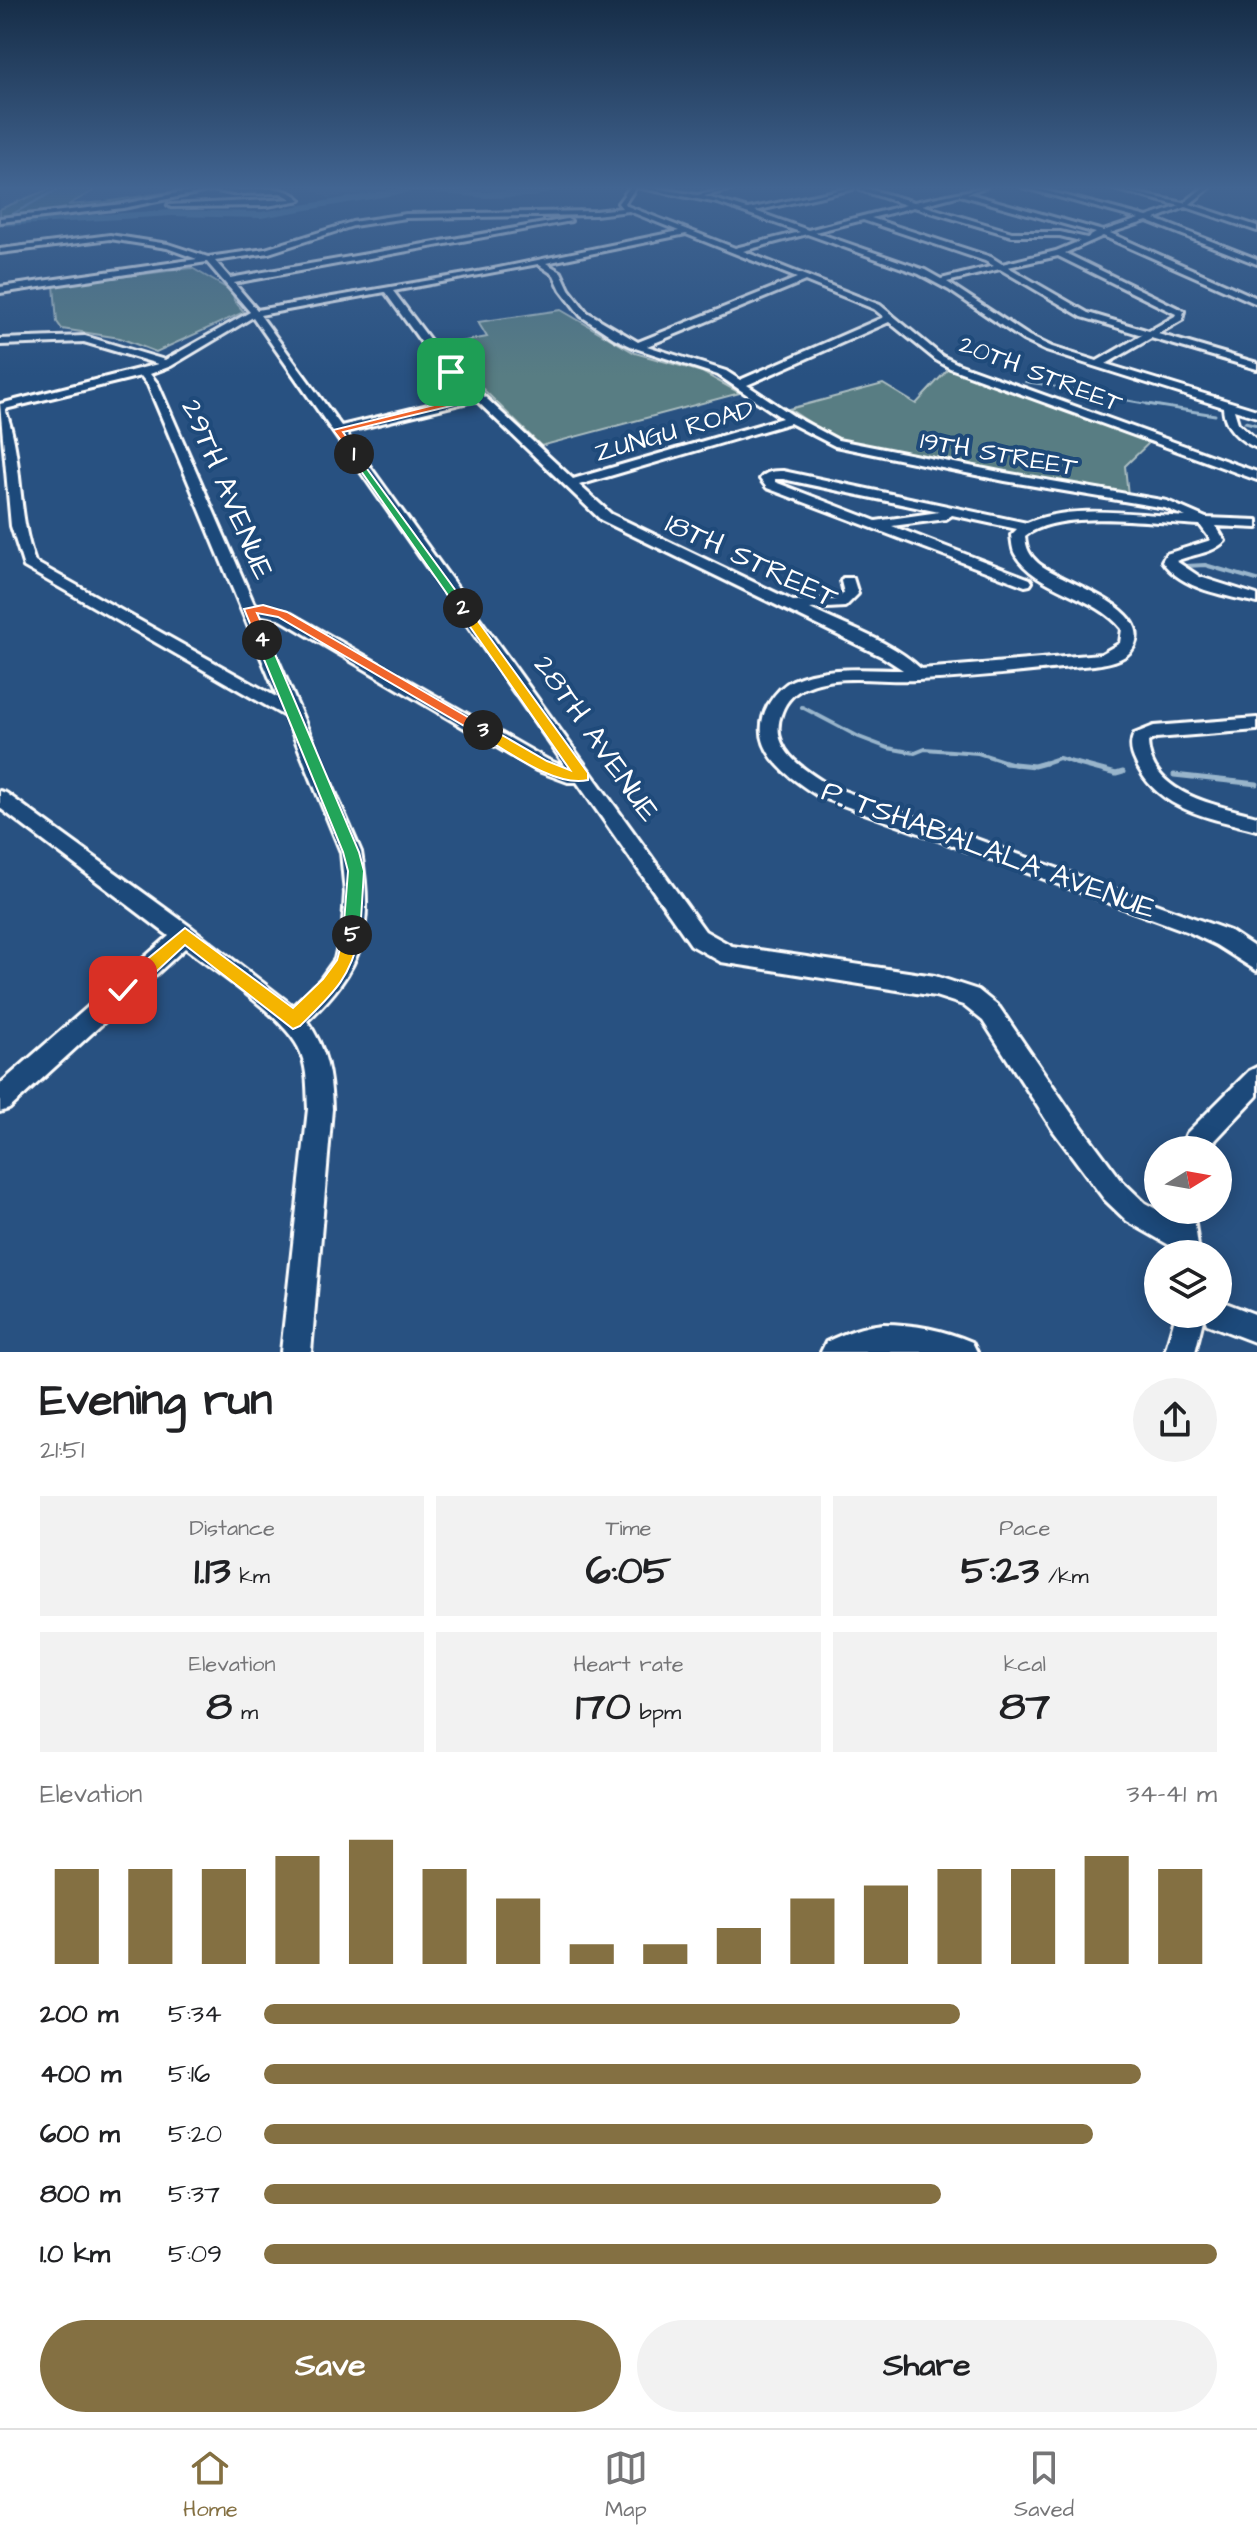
<!DOCTYPE html>
<html lang="en">
<head>
<meta charset="utf-8">
<style>
	body { margin:0; font-family:"Architects Daughter",sans-serif; background:#f2f2f2; color:#202124; height:100vh; display:flex; flex-direction:column; font-size:30px; white-space:nowrap }
	* { box-sizing:border-box; margin:0 }
	p { font-size:26px; color:#757577 }
	.icon { flex:none; width:44px; height:44px; fill:none; stroke:currentColor; stroke-width:2; stroke-linecap:round; stroke-linejoin:round }
	.map { position:relative; height:1352px; overflow:hidden }
	.sheet { display:flex; flex-direction:column; background:#fff; flex:1 }
	.sheet>* { flex:none }
	.needle { width:52px; rotate:79deg }
	.fabs { position:absolute; left:1144px; top:1136px; display:grid; gap:16px }
	.fabs a { display:grid; place-items:center; width:88px; height:88px; border-radius:50%; background:#fff; box-shadow:0 4px 20px #0003; font-size:40px }
	.pin { position:absolute; display:grid; place-items:center; width:68px; height:68px; color:#fff; margin:-34px; border-radius:16px; box-shadow:0 4px 12px #0006 }
	.km { position:absolute; width:40px; height:40px; margin:-20px; border-radius:50%; background:#222; color:#fff; font-size:22px; line-height:40px; text-align:center }
	.round { display:grid; place-items:center; flex:none; width:84px; height:84px; border-radius:42px; background:#f2f2f2 }
	.summary { display:flex; align-items:center; justify-content:space-between; height:136px; padding:0 40px }
	h1 { font-size:44px; font-weight:700; line-height:60px }
	.figures { display:grid; grid-template-columns:repeat(3,1fr); gap:12px; height:136px; padding:8px 40px }
	.figures div { display:grid; align-content:center; border-radius:0px; background:#f2f2f2; text-align:center }
	.figures b { font-size:40px; font-weight:700 }
	.figures small { font-size:22px; font-weight:400 }
	.figures p { font-size:22px }
	.chart { height:224px; padding:16px 40px }
	.chart p { display:flex; justify-content:space-between }
	.chart svg { width:100%; height:144px; margin-top:8px; stroke:#847042; stroke-width:6 }
	.primary-button { display:flex; gap:16px; margin-top:auto; padding:16px 40px }
	.primary-button a { flex:1; height:92px; border-radius:48px; background:#847042; color:#fff; font-size:32px; font-weight:700; line-height:92px; text-align:center }
	.primary-button a+a { background:#f2f2f2; color:#202124 }
	ul { padding:0 40px; list-style:none; font-size:26px }
	li { display:grid; grid-template-columns:128px 96px 1fr; align-items:center; height:60px }
	li i { height:20px; border-radius:10px; background:#847042 }
	.dock { display:flex; justify-content:space-around; align-items:center; height:112px; border-top:2px solid #e0e0e0; background:#fff; font-size:22px; color:#757577 }
	.dock a { display:grid; justify-items:center; gap:4px }
	.dock .selected { color:#847042 }
	.map>svg:first-child { display:block }
</style>
</head>
<body>
<div class="map">
<svg width="1257" height="1352" viewBox="0 0 1257 1352">
	<rect width="100%" height="100%" fill="#285181"/>
	<filter id="ink" filterUnits="userSpaceOnUse"><feTurbulence type="fractalNoise" baseFrequency=".0125" numOctaves="2"/><feDisplacementMap in="SourceGraphic" scale="16" xChannelSelector="R" yChannelSelector="G"/><feConvolveMatrix kernelMatrix="1 2 1 2 8 2 1 2 1" color-interpolation-filters="sRGB"/></filter>
	<g filter="url(#ink)">
		<path fill="#395f8d" d="M 0,187 L 54,187 L 0,209 Z
			M 100,187 L 215,187 L 66,205 Z
			M 306,187 L 538,187 L 496,191 L 396,187 L 329,198 Z"/>
		<path fill="#597d83" stroke="#acbec1" stroke-width="2" d="M 54,187 L 100,187 L 68,205 L 105,202 L 187,189 L 193,191 L 123,206 L 0,220 L 0,209 Z
			M 192,268 L 233,292 L 234,300 L 244,312 L 156,352 L 120,338 L 62,329 L 57,322 L 54,285 Z
			M 561,310 L 635,353 L 702,372 L 740,393 L 541,446 L 439,346 L 487,337 L 478,322 Z
			M 949,368 L 1150,442 L 1125,466 L 1128,495 L 838,441 L 789,409 L 883,384 L 916,404 Z"/>
		<g fill="none" stroke-linecap="round" stroke-linejoin="round">
			<path stroke="#99b5cb" stroke-width="2" d="M 7,217 L 62,187
				M 1025,382 C 1071,388 1114,399 1160,406"/>
			<path stroke="#99b5cb" stroke-width="3" d="M 1147,404 L 1215,415
				M 1245,422 L 1257,425"/>
			<path stroke="#99b5cb" stroke-width="4" d="M 1186,566 L 1205,565 L 1257,580
				M 802,707 L 859,737 L 888,748 L 915,753 L 925,749 L 978,753 L 1016,765
				M 1038,765 L 1059,758 L 1082,765"/>
			<path stroke="#99b5cb" stroke-width="5" d="M 1005,763 L 1034,766 L 1045,763
				M 1075,763 L 1116,774 L 1123,772
				M 1174,775 L 1257,784"/>
			<path fill="#5583a9" fill-rule="evenodd" d="M 408,187 L 485,192 L 566,187 L 534,197 L 485,198 L 417,191 L 261,218 L 172,216 L 0,226 L 0,220 L 172,210 L 261,212 Z"/>
			<g stroke="#fff" stroke-width="6">
				<path id="minor" d="M 207,187 C 217,187 223,189 233,190 C 256,191 283,182 301,200 L 267,206 L 171,207 L 168,205 L 292,199 L 281,193 L 233,194 L 212,190 L 123,208 L 0,222 L 0,218 L 123,204 Z
					M 630,187 L 648,187 L 697,195 L 741,187 L 704,196 L 748,209 L 853,187 L 853,189 L 755,211 L 808,230 L 906,205 L 860,190 L 862,187 L 914,202 L 986,187 L 967,193 L 1103,231 L 1139,219 L 1022,187 L 1031,187 L 1147,217 L 1180,206 L 1107,187 L 1184,203 L 1204,187 L 1211,187 L 1190,204 L 1257,226 L 1257,231 L 1186,207 L 1155,219 L 1257,259 L 1257,264 L 1147,221 L 1110,233 L 1257,298 L 1257,304 L 1103,236 L 1065,253 L 1184,311 L 1182,320 L 1158,334 L 1257,363 L 1257,369 L 1151,338 L 1106,364 L 1257,410 L 1257,417 L 1234,410 L 1238,423 L 1257,440 L 1257,448 C 1239,441 1224,427 1223,407 L 1046,351 L 1023,340 L 949,290 L 919,274 L 807,234 L 743,251 L 880,305 L 942,356 L 958,364 L 1257,472 L 1257,480 L 950,368 L 936,360 L 889,322 L 747,385 L 795,417 L 838,440 L 1005,473 L 1167,501 L 1206,518 L 1257,520 L 1257,528 L 1216,526 L 1225,541 C 1212,554 1192,554 1176,561 L 1200,577 L 1257,595 L 1257,603 C 1225,595 1182,590 1162,561 L 1166,554 L 1211,540 L 1200,525 C 1155,523 1059,508 1025,536 C 1026,548 1029,555 1038,563 C 1061,582 1145,605 1136,641 C 1132,659 1110,663 1094,665 C 1035,670 976,678 917,680 C 881,682 840,673 807,687 C 795,691 786,701 782,712 C 767,748 804,770 830,786 L 1230,931 L 1257,949 L 1257,971 L 1216,945 L 1189,932 L 818,796 C 786,776 746,747 768,705 C 774,695 782,685 793,680 C 827,665 867,670 903,670 L 883,657 L 601,520 L 476,400 L 345,432 L 705,931 L 732,946 L 935,976 L 978,990 L 999,1007 L 1070,1111 L 1122,1181 L 1145,1203 L 1167,1215 L 1167,1210 L 1193,1210 L 1199,1254 L 1171,1254 L 1171,1246 L 1127,1221 L 1104,1199 L 1052,1129 L 983,1021 L 963,1005 L 935,996 L 721,962 L 691,945 L 577,782 L 568,782 L 536,770 L 278,618 L 258,614 L 361,852 C 374,929 364,968 307,1021 C 327,1049 331,1076 332,1109 L 311,1352 L 281,1352 L 308,1109 C 307,1090 308,1071 301,1053 C 288,1018 216,972 185,948 L 9,1109 L 0,1112 L 0,1084 L 169,936 L 0,808 L 0,791 L 6,793 L 192,928 L 293,1006 L 320,980 L 335,959 L 343,924 L 345,893 L 341,852 L 286,717 L 24,567 L 11,526 L 0,404 L 158,364 L 84,342 L 0,345 L 0,339 L 85,336 L 165,360 L 250,312 L 207,262 L 0,293 L 0,287 L 197,259 L 167,248 L 110,239 L 0,253 L 0,249 L 110,235 L 168,244 L 208,257 L 265,249 L 352,222 L 406,214 L 595,211 L 622,208 L 618,203 ZM 636,187 L 718,203 L 800,232 L 735,248 L 627,206 L 625,203 ZM 960,195 L 1096,233 L 1087,238 L 1060,232 L 1012,232 L 922,205 ZM 914,207 L 1012,236 L 1060,236 L 1080,241 L 1056,251 L 1002,264 L 991,257 L 871,218 ZM 629,211 L 679,231 L 489,270 L 257,310 L 234,283 L 571,221 L 567,219 L 230,278 L 215,261 L 269,253 L 353,226 L 406,218 L 595,215 ZM 863,220 L 985,261 L 994,266 L 941,279 L 925,270 L 815,232 ZM 686,234 L 797,278 L 638,342 L 587,312 L 569,289 L 561,272 L 546,263 ZM 1058,256 L 1176,314 L 1175,316 L 1149,331 L 1088,313 L 1008,267 ZM 538,264 L 554,275 L 561,290 L 581,316 L 614,338 L 635,348 L 718,375 L 782,418 L 573,479 L 445,360 L 393,291 ZM 1000,269 L 1082,317 L 1142,335 L 1097,361 L 1052,347 L 1029,336 L 947,282 ZM 805,281 L 874,309 L 884,317 L 740,380 L 726,371 L 647,346 ZM 385,292 L 437,364 L 470,395 L 341,426 L 260,315 ZM 253,317 L 567,768 L 548,760 L 288,612 L 254,604 L 158,384 L 150,374 L 171,366 ZM 141,376 L 148,385 L 164,423 L 278,698 L 35,562 C 16,512 24,459 5,409 ZM 790,423 L 835,446 L 1005,481 L 1165,508 L 1186,517 C 1137,515 1072,503 1027,523 L 783,471 C 774,471 766,471 760,479 L 767,488 L 1025,586 L 1030,585 L 1032,582 L 1030,579 L 892,526 L 946,519 L 952,515 L 1017,529 L 1011,535 C 1012,541 1012,549 1015,554 C 1035,590 1096,595 1122,629 L 1120,643 L 1101,654 L 921,669 C 892,641 846,627 810,609 L 845,607 L 858,594 L 853,578 L 843,578 L 841,581 L 844,593 L 836,600 L 793,601 L 611,514 L 579,485 ZM 775,479 L 783,479 L 939,512 L 876,521 L 775,482 Z
					M 1257,718 L 1257,730 L 1156,738 L 1148,742 C 1150,795 1217,805 1257,816 L 1257,830 C 1211,818 1158,811 1136,763 C 1131,753 1129,744 1134,734 L 1154,726 Z
					M 1257,1067 L 1257,1096 L 1206,1150 L 1180,1150 L 1187,1133 L 1249,1071 Z
					M 1218,1300 L 1257,1315 L 1257,1343 L 1207,1324 L 1204,1316 L 1195,1352 L 1165,1352 L 1176,1314 L 1218,1314 Z
					M 883,1324 C 913,1324 944,1330 972,1342 L 977,1352 L 821,1352 L 826,1342 C 845,1333 862,1326 883,1324 Z"/>
			</g>
			<use href="#minor" fill="#1f4a7a" fill-rule="evenodd"/>
		</g>
	</g>
	<linearGradient id="sky" x2="0" y2="1"><stop stop-color="#162d47"/><stop offset="0.5" stop-color="#426592"/><stop offset="1" stop-color="#426592" stop-opacity="0"/></linearGradient>
	<rect width="1257" height="376" fill="url(#sky)"/>
	<path fill="#f0652b" stroke="#fff" stroke-width="2" d="M 448,371 L 454,371 L 480,395 L 480,399 L 343,432 L 359,454 L 354,457 L 333,430 L 471,396 Z"/>
	<path fill="#22a559" stroke="#fff" stroke-width="2" d="M 354,451 L 467,606 L 467,611 L 459,611 L 349,454 Z"/>
	<path fill="#f5b400" stroke="#fff" stroke-width="2" d="M 459,606 L 467,606 L 588,773 L 588,780 C 555,788 506,750 478,734 L 478,727 L 488,727 L 547,761 L 570,770 L 459,611 Z"/>
	<path fill="#f0652b" stroke="#fff" stroke-width="2" d="M 263,605 L 287,612 L 490,730 L 483,735 L 478,734 L 278,617 L 257,613 L 269,640 L 258,643 L 244,609 Z"/>
	<path fill="#22a559" stroke="#fff" stroke-width="2" d="M 258,637 L 269,640 L 359,852 L 364,871 L 360,935 L 352,942 L 343,935 L 348,871 L 343,852 L 256,640 Z"/>
	<path fill="#f5b400" stroke="#fff" stroke-width="2" d="M 352,927 L 360,935 C 349,981 332,994 300,1026 L 293,1029 L 185,945 L 130,996 L 123,998 L 117,996 L 114,990 L 117,984 L 185,928 L 293,1008 L 323,979 L 337,960 L 345,930 Z"/>
	<g text-anchor="middle" stroke-width="8" stroke-linejoin="round" paint-order="stroke">
		<g font-size="26" fill="#fff" stroke="#1f4a7a">
			<text transform="translate(1041 373) rotate(21)" y="9">20TH STREET</text>
			<text transform="translate(674 430) rotate(-16)" y="9">ZUNGU ROAD</text>
			<text transform="translate(999 453) rotate(10)" y="9">19TH STREET</text>
		</g>
		<g font-size="30" fill="#fff" stroke="#1f4a7a">
			<text transform="translate(228 489) rotate(67)" y="10">29TH AVENUE</text>
			<text transform="translate(752 560) rotate(25)" y="10">18TH STREET</text>
			<text transform="translate(597 738) rotate(55)" y="10">28TH AVENUE</text>
			<text transform="translate(989 849) rotate(20)" y="10">P. TSHABALALA AVENUE</text>
		</g>
	</g>
</svg>
<div class="fabs">
<a><svg class="needle" viewBox="-14 -14 28 28"><path d="M0-13l5 13h-10z" fill="#e53935"/><path d="M0 13l5-13h-10z" fill="#757577"/></svg></a>
<a><svg class="icon" aria-label="layers" viewBox="0 0 24 24"><path d="M12 4l9 5-9 5-9-5zM3 14l9 5 9-5"/></svg></a>
</div>
<div class="pin" style="left:451px;top:372px;background:#1e9e55"><svg class="icon" aria-label="arrive" viewBox="0 0 24 24"><path d="M6 21V4h12l-3 4 3 4H6"/></svg></div>
<div class="pin" style="left:123px;top:990px;background:#d93025"><svg class="icon" aria-label="check" viewBox="0 0 24 24"><path d="M5 12l5 5 9-10"/></svg></div>
<b class="km" style="left:354px;top:454px">1</b>
<b class="km" style="left:463px;top:608px">2</b>
<b class="km" style="left:483px;top:730px">3</b>
<b class="km" style="left:262px;top:640px">4</b>
<b class="km" style="left:352px;top:935px">5</b>
</div>
<section class="sheet">
<div class="summary"><div><h1>Evening run</h1><p>21:51</p></div><a class="round"><svg class="icon" aria-label="share" viewBox="0 0 24 24"><path d="M12 15V3M7 8l5-5 5 5M5 13v7h14v-7"/></svg></a></div>
<div class="figures">
<div><p>Distance</p><b>1.13<small> km</small></b></div>
<div><p>Time</p><b>6:05</b></div>
<div><p>Pace</p><b>5:23<small> /km</small></b></div>
</div>
<div class="figures">
<div><p>Elevation</p><b>8<small> m</small></b></div>
<div><p>Heart rate</p><b>170<small> bpm</small></b></div>
<div><p>kcal</p><b>87</b></div>
</div>
<div class="chart"><p><span>Elevation</span>34–41 m</p>
<svg viewBox="0 0 160 44" preserveAspectRatio="none"><path d="M5 44V15M15 44V15M25 44V15M35 44V11M45 44V6M55 44V15M65 44V24M75 44V38M85 44V38M95 44V33M105 44V24M115 44V20M125 44V15M135 44V15M145 44V11M155 44V15"/></svg>
</div>
<ul>
<li><b>200 m</b>5:34<i style="width:73%"></i></li>
<li><b>400 m</b>5:16<i style="width:92%"></i></li>
<li><b>600 m</b>5:20<i style="width:87%"></i></li>
<li><b>800 m</b>5:37<i style="width:71%"></i></li>
<li><b>1.0 km</b>5:09<i style="width:100%"></i></li>
</ul>
<div class="primary-button"><a>Save</a><a>Share</a></div>
</section>
<nav class="dock">
<a class="selected"><svg class="icon" aria-label="home" viewBox="0 0 24 24"><path d="M3 11l9-7 9 7M6 9v11h12V9"/></svg>Home</a>
<a><svg class="icon" aria-label="map" viewBox="0 0 24 24"><path d="M3 6l6-2 6 2 6-2v14l-6 2-6-2-6 2zM9 4v14M15 6v14"/></svg>Map</a>
<a><svg class="icon" aria-label="saved" viewBox="0 0 24 24"><path d="M7 4h10v16l-5-4-5 4z"/></svg>Saved</a>
</nav>
</body>
</html>
